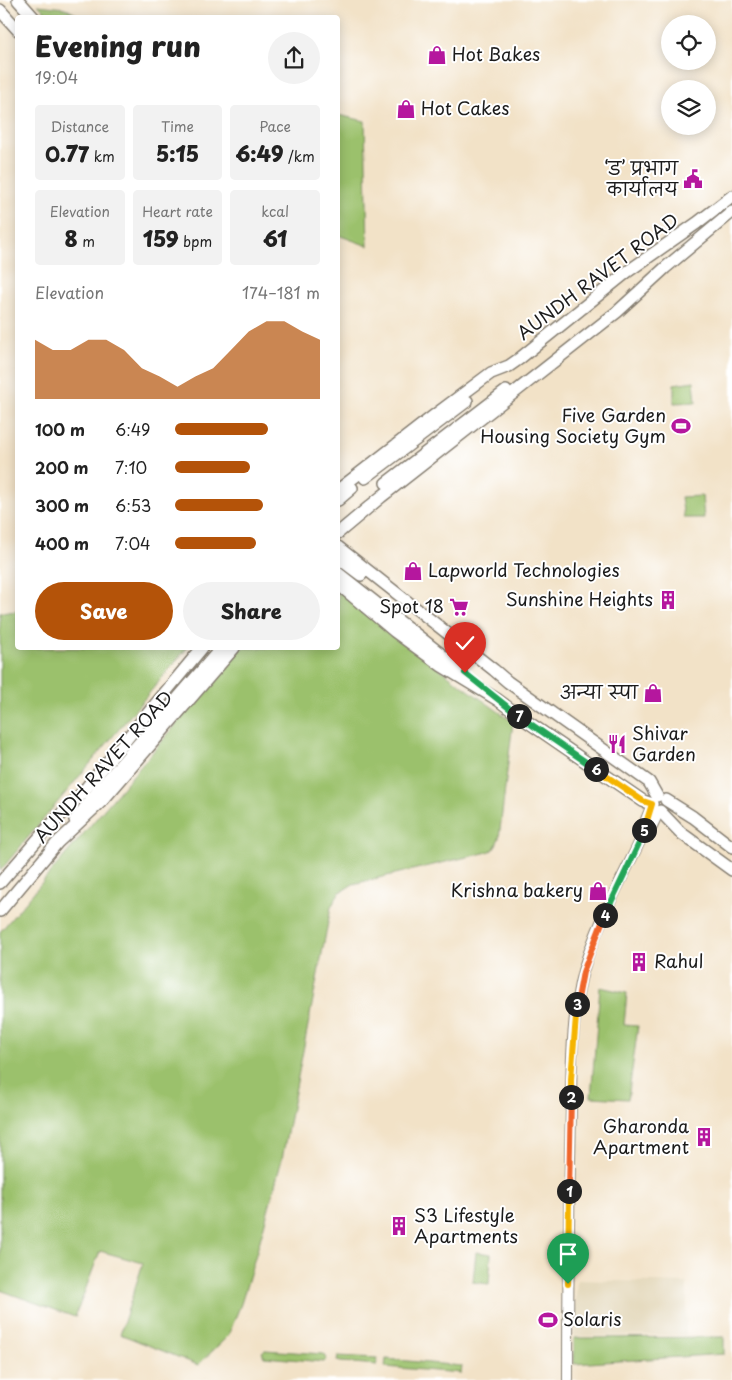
<!DOCTYPE html>
<html lang="en">
<head>
<meta charset="utf-8">
<style>
	body { margin:0; font-family:"Playpen Sans","Playpen Sans Deva",sans-serif; background:#f2f2f2; color:#222; height:100vh; display:flex; flex-direction:column; font-size:19px; white-space:nowrap }
	* { box-sizing:border-box; margin:0 }
	p { font-size:16px; color:#767676 }
	.icon { flex:none; width:28px; height:28px; fill:none; stroke:currentColor; stroke-width:2; stroke-linecap:round; stroke-linejoin:round }
	.map { position:relative; flex:1; overflow:hidden }
	.drawer { position:absolute; left:15px; top:15px; width:325px; height:635px; display:flex; flex-direction:column; background:#fff; border-radius:5px; box-shadow:0 2px 12px #0003 }
	.drawer>* { flex:none }
	.fabs { position:absolute; left:661px; top:15px; display:grid; gap:10px }
	.fabs a { display:grid; place-items:center; width:55px; height:55px; border-radius:50%; background:#fff; box-shadow:0 2px 12px #0003; font-size:25px }
	.pin { position:absolute; display:grid; place-items:center; width:42px; height:42px; color:#fff; margin:-51px -21px; border-radius:50% 50% 50% 0; rotate:-45deg; box-shadow:0 0 5px #0007 }
	.pin .icon { rotate:45deg }
	.km { position:absolute; width:25px; height:25px; margin:-12px; border-radius:50%; background:#222; color:#fff; font-size:14px; line-height:25px; text-align:center }
	.round { display:grid; place-items:center; flex:none; width:52px; height:52px; border-radius:26px; background:#f2f2f2 }
	.overview { display:flex; align-items:center; justify-content:space-between; height:85px; padding:0 20px }
	h1 { font-size:28px; font-weight:800; line-height:38px }
	.stats { display:grid; grid-template-columns:repeat(3,1fr); gap:8px; height:85px; padding:5px 20px }
	.stats div { display:grid; align-content:center; border-radius:5px; background:#f2f2f2; text-align:center }
	.stats b { font-size:21px; font-weight:800 }
	.stats small { font-size:14px; font-weight:400 }
	.stats p { font-size:14px }
	.chart { height:140px; padding:10px 20px }
	.chart p { display:flex; justify-content:space-between }
	.chart svg { width:100%; height:90px; margin-top:5px; fill:#b45309; opacity:.7 }
	.primary-button { display:flex; gap:10px; margin-top:auto; padding:10px 20px }
	.primary-button a { flex:1; height:58px; border-radius:30px; background:#b45309; color:#fff; font-size:20px; font-weight:800; line-height:58px; text-align:center }
	.primary-button a+a { background:#f2f2f2; color:#222 }
	ul { padding:0 20px; list-style:none; font-size:16px }
	li { display:grid; grid-template-columns:80px 60px 1fr; align-items:center; height:38px }
	li i { height:12px; border-radius:6px; background:#b45309 }
	.map>svg:first-child { display:block }
</style>
</head>
<body>
<div class="map">
<svg width="732" height="1380" viewBox="0 0 732 1380">
	<rect width="100%" height="100%" fill="#fff"/>
	<filter id="ink" filterUnits="userSpaceOnUse"><feTurbulence type="fractalNoise" baseFrequency=".02" numOctaves="2"/><feDisplacementMap in="SourceGraphic" scale="10" xChannelSelector="R" yChannelSelector="G"/><feConvolveMatrix kernelMatrix="1 2 1 2 8 2 1 2 1" color-interpolation-filters="sRGB"/></filter>
	<filter id="wash" filterUnits="userSpaceOnUse"><feTurbulence type="fractalNoise" baseFrequency=".0096" numOctaves="4" result="noise"/><feDisplacementMap in="SourceGraphic" scale="20" xChannelSelector="R" yChannelSelector="G"/><feGaussianBlur stdDeviation="1.12" result="paint"/><feColorMatrix in="noise" values="0 0 0 0 0 0 0 0 0 0 0 0 0 0 0 0 0 1.4 0 .05"/><feComposite in="paint" operator="in"/></filter>
	<g filter="url(#wash)">
		<rect width="100%" height="100%" fill="#f2e2c7"/>
		<path fill="#e2d6b7" d="M 577,1280 L 687,1283 L 686,1335 L 574,1336 Z"/>
		<path fill="#9bc16c" stroke="#5c6e44" d="M 38,5 L 64,8 L 82,17 L 51,17 Z
			M 338,115 L 365,121 L 368,246 L 338,235 Z
			M 694,381 L 696,402 L 674,403 L 674,384 Z
			M 702,496 L 704,518 L 684,518 L 681,497 Z
			M 338,589 L 453,679 L 513,722 L 499,838 L 494,849 L 488,852 L 353,884 L 339,893 L 331,907 L 282,1159 L 259,1244 L 241,1304 L 228,1336 L 198,1365 L 120,1334 L 143,1263 L 100,1251 L 75,1317 L 0,1290 L 0,932 L 241,648 L 338,648 Z
			M 17,611 L 18,648 L 187,648 L 0,871 L 0,613 Z
			M 600,987 L 627,993 L 624,1025 L 638,1026 L 628,1099 L 591,1097 Z
			M 476,1252 L 491,1254 L 489,1284 L 473,1282 Z
			M 724,1337 L 724,1354 L 574,1364 L 574,1338 Z
			M 265,1350 L 323,1354 L 325,1355 L 327,1359 L 324,1362 L 264,1357 L 262,1352 Z
			M 338,1356 L 377,1358 L 377,1365 L 341,1362 L 337,1361 Z
			M 386,1359 L 462,1366 L 461,1373 L 385,1367 Z"/>
	</g>
	<g filter="url(#ink)">
		<g fill="none" stroke-linecap="round" stroke-linejoin="round">
			<g stroke="#877f72" stroke-width="12">
				<path id="secondary" d="M 643,834 L 652,826 L 659,811
					M 568,1380 C 568,1289 569,1198 571,1107 C 571,1066 572,1010 583,971 C 597,923 622,879 643,835 L 645,822 L 652,805"/>
			</g>
			<g stroke="#877f72" stroke-width="14">
				<path id="primary" d="M 18,0 L 34,18
					M 0,10 L 18,30
					M 365,478 L 467,401
					M 386,483 L 506,391
					M 338,490 L 432,417 L 491,373 L 509,366 L 519,359 L 627,272 L 697,223 L 732,196
					M 338,500 L 352,488
					M 338,533 L 381,497 L 617,312 L 665,268 L 732,212
					M 338,547 L 494,670 L 508,682 L 649,782 L 657,796
					M 341,560 L 361,575
					M 338,573 L 460,669
					M 338,584 L 394,631 L 442,666 L 498,700 L 525,720 L 643,801 L 652,804
					M 666,800 L 693,817 L 732,847
					M 660,811 L 681,833 L 732,870
					M 75,820 L 102,786 L 221,648
					M 0,883 L 45,831 L 82,793 L 202,648
					M 0,911 L 57,843 L 103,800 L 234,648"/>
			</g>
			<use href="#secondary" stroke="#fff" stroke-width="10"/>
			<use href="#primary" stroke="#fff" stroke-width="11"/>
		</g>
	</g>
	<g fill="none" stroke-linecap="round" stroke-linejoin="round" filter="url(#ink)">
		<g stroke="#fff" stroke-width="10">
			<path id="split-1" d="M 568,1284 L 569,1191"/>
		</g>
		<g stroke="#fff" stroke-width="10">
			<path id="split-2" d="M 569,1191 L 571,1097"/>
		</g>
		<g stroke="#fff" stroke-width="10">
			<path id="split-3" d="M 571,1097 L 571,1079 L 577,1004"/>
		</g>
		<g stroke="#fff" stroke-width="10">
			<path id="split-4" d="M 577,1004 L 583,972 L 605,915"/>
		</g>
		<g stroke="#fff" stroke-width="10">
			<path id="split-5" d="M 605,915 L 643,835 L 644,830"/>
		</g>
		<g stroke="#fff" stroke-width="10">
			<path id="split-6" d="M 596,769 L 643,801 L 652,804 L 644,830"/>
		</g>
		<g stroke="#fff" stroke-width="10">
			<path id="split-7" d="M 519,716 L 596,769"/>
		</g>
		<g stroke="#fff" stroke-width="10">
			<path id="split-8" d="M 465,673 L 519,716"/>
		</g>
		<use href="#split-1" stroke="#f5b400" stroke-width="6"/>
		<use href="#split-2" stroke="#f0652b" stroke-width="6"/>
		<use href="#split-3" stroke="#f5b400" stroke-width="6"/>
		<use href="#split-4" stroke="#f0652b" stroke-width="6"/>
		<use href="#split-5" stroke="#22a559" stroke-width="6"/>
		<use href="#split-6" stroke="#f5b400" stroke-width="6"/>
		<use href="#split-7" stroke="#22a559" stroke-width="6"/>
		<use href="#split-8" stroke="#22a559" stroke-width="6"/>
	</g>
	<defs>
		<g id="shop-bare" transform="scale(1.5)"><path d="M-5-2.5h2.3a2.7 3.5 0 0 1 5.4 0H5L5.5 6h-11ZM-1.5-2.5h3a1.5 2.3 0 0 0-3 0Z" fill="#b5179e" stroke="#fff" stroke-width="2.5" paint-order="stroke"/></g>
		<g id="civic-bare" transform="scale(1.5)"><path d="M-.6-6.5H3V-4.5H.6V-3L4-1V1h2V6H-6V1h2V-1L-.6-3ZM-1.2 2.5V6h2.4V2.5Z" fill="#b5179e" stroke="#fff" stroke-width="2.5" paint-order="stroke"/></g>
		<g id="stadium-bare" transform="scale(1.5)"><path d="M0-5a6.5 5 0 1 0 0 10a6.5 5 0 1 0 0-10ZM-3.5-1.8h7v3.6h-7Z" fill="#b5179e" stroke="#fff" stroke-width="2.5" paint-order="stroke"/></g>
		<g id="building-bare" transform="scale(1.5)"><path d="M-4-6H4V6H1V3H-1V6H-4ZM-2.5-4.3h1.7v1.8h-1.7ZM.8-4.3h1.7v1.8H.8ZM-2.5-1h1.7V.8h-1.7ZM.8-1h1.7V.8H.8Z" fill="#b5179e" stroke="#fff" stroke-width="2.5" paint-order="stroke"/></g>
		<g id="supermarket-bare" transform="scale(1.5)"><path d="M-6-5.5h2.5l.6 2H6L4.5 2H-2.5L-4.4-4H-6ZM-1.5 3.2a1.3 1.3 0 1 0 .1 0ZM3 3.2a1.3 1.3 0 1 0 .1 0Z" fill="#b5179e" stroke="#fff" stroke-width="2.5" paint-order="stroke"/></g>
		<g id="restaurant-bare" transform="scale(1.5)"><path d="M-5-6h1v4h1v-4h1v4h1v-4h1v5L-1.5 .5V6h-2V.5L-5-1ZM5-6V6H3V1.5H1.5Q1.5-4 5-6Z" fill="#b5179e" stroke="#fff" stroke-width="2.5" paint-order="stroke"/></g>
	</defs>
	<g fill-rule="evenodd">
		<use href="#shop-bare" x="437" y="55"/>
		<use href="#shop-bare" x="406" y="109"/>
		<use href="#civic-bare" x="693" y="179"/>
		<use href="#stadium-bare" x="681" y="426"/>
		<use href="#shop-bare" x="413" y="571"/>
		<use href="#building-bare" x="668" y="600"/>
		<use href="#supermarket-bare" x="459" y="607"/>
		<use href="#shop-bare" x="653" y="693"/>
		<use href="#restaurant-bare" x="617" y="744"/>
		<use href="#shop-bare" x="598" y="891"/>
		<use href="#building-bare" x="639" y="962"/>
		<use href="#building-bare" x="704" y="1137"/>
		<use href="#building-bare" x="399" y="1226"/>
		<use href="#stadium-bare" x="548" y="1320"/>
	</g>
	<g text-anchor="middle" stroke-width="4" stroke-linejoin="round" paint-order="stroke">
		<g font-size="18" fill="#1c1c1c" stroke="#fff" text-anchor="start">
			<text x="452" y="61">Hot Bakes</text>
			<text x="421" y="115">Hot Cakes</text>
			<text x="678" y="175" text-anchor="end">‘ड’ प्रभाग<tspan x="678" dy="21">कार्यालय</tspan></text>
			<text x="666" y="422" text-anchor="end">Five Garden<tspan x="666" dy="21">Housing Society Gym</tspan></text>
			<text x="428" y="577">Lapworld Technologies</text>
			<text x="653" y="606" text-anchor="end">Sunshine Heights</text>
			<text x="444" y="613" text-anchor="end">Spot 18</text>
			<text x="638" y="699" text-anchor="end">अन्या स्पा</text>
			<text x="632" y="740">Shivar<tspan x="632" dy="21">Garden</tspan></text>
			<text x="583" y="897" text-anchor="end">Krishna bakery</text>
			<text x="654" y="968">Rahul</text>
			<text x="689" y="1133" text-anchor="end">Gharonda<tspan x="689" dy="21">Apartment</tspan></text>
			<text x="414" y="1222">S3 Lifestyle<tspan x="414" dy="21">Apartments</tspan></text>
			<text x="563" y="1326">Solaris</text>
		</g>
		<g font-size="18" fill="#1c1c1c" stroke="#fff">
			<text transform="translate(598 277) rotate(-37)" y="6">AUNDH RAVET ROAD</text>
			<text transform="translate(104 767) rotate(-48)" y="6">AUNDH RAVET ROAD</text>
		</g>
	</g>
</svg>
<div class="fabs">
<a><svg class="icon" aria-label="locate" viewBox="0 0 24 24"><circle cx="12" cy="12" r="6"/><path d="M12 2v4M12 18v4M2 12h4M18 12h4"/></svg></a>
<a><svg class="icon" aria-label="layers" viewBox="0 0 24 24"><path d="M12 4l9 5-9 5-9-5zM3 14l9 5 9-5"/></svg></a>
</div>
<div class="pin" style="left:568px;top:1284px;background:#1e9e55"><svg class="icon" aria-label="arrive" viewBox="0 0 24 24"><path d="M6 21V4h12l-3 4 3 4H6"/></svg></div>
<div class="pin" style="left:465px;top:673px;background:#d93025"><svg class="icon" aria-label="check" viewBox="0 0 24 24"><path d="M5 12l5 5 9-10"/></svg></div>
<b class="km" style="left:569px;top:1191px">1</b>
<b class="km" style="left:571px;top:1097px">2</b>
<b class="km" style="left:577px;top:1004px">3</b>
<b class="km" style="left:605px;top:915px">4</b>
<b class="km" style="left:644px;top:830px">5</b>
<b class="km" style="left:596px;top:769px">6</b>
<b class="km" style="left:519px;top:716px">7</b>
<section class="drawer">
<div class="overview"><div><h1>Evening run</h1><p>19:04</p></div><a class="round"><svg class="icon" aria-label="share" viewBox="0 0 24 24"><path d="M12 15V3M7 8l5-5 5 5M5 13v7h14v-7"/></svg></a></div>
<div class="stats">
<div><p>Distance</p><b>0.77<small> km</small></b></div>
<div><p>Time</p><b>5:15</b></div>
<div><p>Pace</p><b>6:49<small> /km</small></b></div>
</div>
<div class="stats">
<div><p>Elevation</p><b>8<small> m</small></b></div>
<div><p>Heart rate</p><b>159<small> bpm</small></b></div>
<div><p>kcal</p><b>61</b></div>
</div>
<div class="chart"><p><span>Elevation</span>174–181 m</p>
<svg viewBox="0 0 160 44" preserveAspectRatio="none"><path d="M0 44V15L10 20L20 20L30 15L40 15L50 20L60 29L70 33L80 38L90 33L100 29L110 20L120 11L130 6L140 6L150 11L160 15V44z"/></svg>
</div>
<ul>
<li><b>100 m</b>6:49<i style="width:64%"></i></li>
<li><b>200 m</b>7:10<i style="width:52%"></i></li>
<li><b>300 m</b>6:53<i style="width:61%"></i></li>
<li><b>400 m</b>7:04<i style="width:56%"></i></li>
</ul>
<div class="primary-button"><a>Save</a><a>Share</a></div>
</section>
</div>
</body>
</html>
